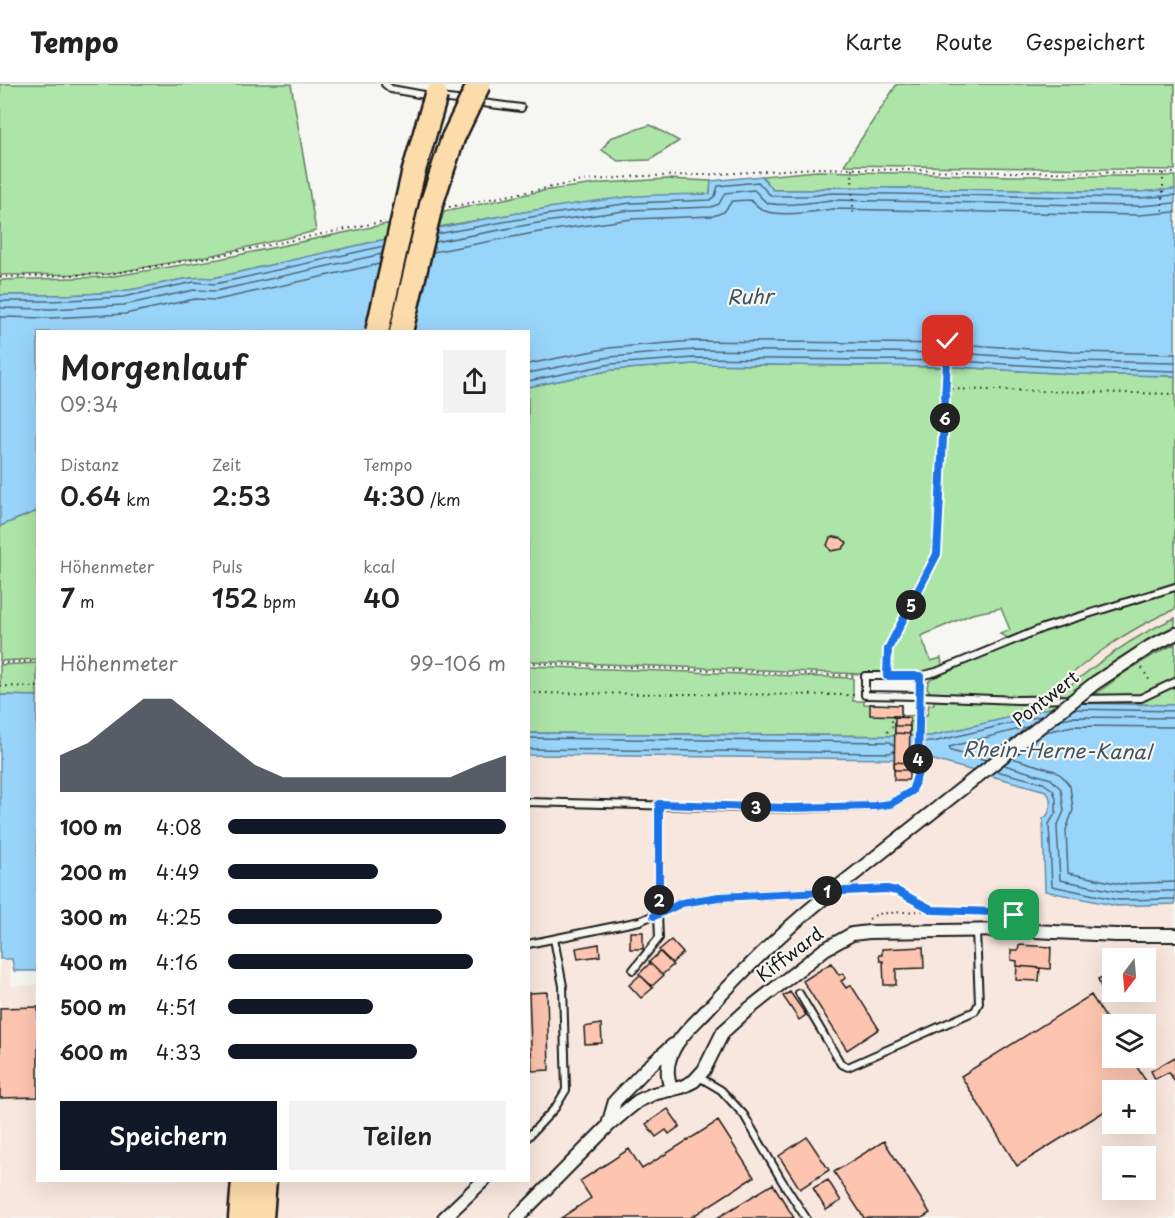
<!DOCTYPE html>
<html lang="de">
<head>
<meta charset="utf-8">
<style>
	body { margin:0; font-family:"Playpen Sans",sans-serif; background:#f2f2f2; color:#222; height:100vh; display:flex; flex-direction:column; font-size:22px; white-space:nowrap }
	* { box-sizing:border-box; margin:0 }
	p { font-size:20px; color:#767676 }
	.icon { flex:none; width:33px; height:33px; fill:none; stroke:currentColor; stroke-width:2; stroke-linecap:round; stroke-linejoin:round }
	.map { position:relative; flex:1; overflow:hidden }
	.details { position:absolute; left:36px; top:246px; width:494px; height:852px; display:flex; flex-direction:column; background:#fff; border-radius:0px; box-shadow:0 6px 24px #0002 }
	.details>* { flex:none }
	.needle { width:39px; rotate:196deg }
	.controls { position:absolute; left:1102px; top:864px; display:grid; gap:12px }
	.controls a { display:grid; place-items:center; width:54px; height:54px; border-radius:0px; background:#fff; box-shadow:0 6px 24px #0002; font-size:30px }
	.pin { position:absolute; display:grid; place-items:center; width:51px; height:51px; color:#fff; margin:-26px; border-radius:12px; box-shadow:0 3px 9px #0006 }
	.km { position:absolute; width:30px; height:30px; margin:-15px; border-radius:50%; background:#222; color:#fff; font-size:16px; line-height:30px; text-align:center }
	.round { display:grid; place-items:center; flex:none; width:63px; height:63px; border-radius:0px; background:#f2f2f2 }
	.overview { display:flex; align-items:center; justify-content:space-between; height:102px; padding:0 24px }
	h1 { font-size:33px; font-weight:600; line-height:45px }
	.stats { display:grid; grid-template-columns:repeat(3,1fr); gap:9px; height:102px; padding:6px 24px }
	.stats div { display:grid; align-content:center }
	.stats b { font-size:26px; font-weight:600 }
	.stats small { font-size:16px; font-weight:400 }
	.stats p { font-size:16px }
	.chart { height:168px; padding:12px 24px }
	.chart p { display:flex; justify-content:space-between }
	.chart svg { width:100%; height:108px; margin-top:6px; fill:#111827; opacity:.7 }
	.cta { display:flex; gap:12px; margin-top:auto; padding:12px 24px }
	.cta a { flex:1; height:69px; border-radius:0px; background:#111827; color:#fff; font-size:24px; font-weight:600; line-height:69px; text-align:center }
	.cta a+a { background:#f2f2f2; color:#222 }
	ul { padding:0 24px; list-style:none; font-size:20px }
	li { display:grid; grid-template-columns:96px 72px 1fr; align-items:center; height:45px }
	li i { height:15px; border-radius:8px; background:#111827 }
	header { display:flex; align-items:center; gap:36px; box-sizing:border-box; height:84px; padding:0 30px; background:#fff; border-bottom:2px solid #e0e0e0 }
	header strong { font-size:28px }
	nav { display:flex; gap:33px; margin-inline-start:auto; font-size:21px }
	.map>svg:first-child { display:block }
</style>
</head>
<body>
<header>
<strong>Tempo</strong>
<nav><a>Karte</a><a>Route</a><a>Gespeichert</a></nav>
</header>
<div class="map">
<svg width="1175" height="1134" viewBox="0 0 1175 1134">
	<rect width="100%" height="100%" fill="#f6f6f2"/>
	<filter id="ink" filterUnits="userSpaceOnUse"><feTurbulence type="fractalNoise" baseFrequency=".0167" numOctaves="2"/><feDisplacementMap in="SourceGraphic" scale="12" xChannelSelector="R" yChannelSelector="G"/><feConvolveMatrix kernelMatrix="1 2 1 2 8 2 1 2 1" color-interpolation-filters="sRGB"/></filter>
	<g filter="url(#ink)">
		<path fill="#f8e7de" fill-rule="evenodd" d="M 1175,525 L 1175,534 L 1161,540 L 1092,583 L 1058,611 L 1048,609 L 1086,577 L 1120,552 Z
			M 528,672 L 934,676 L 1046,707 L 1049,711 L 1050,726 L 1048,731 L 1043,735 L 1175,820 L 1175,1134 L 0,1134 L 0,877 L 10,877 L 11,902 L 37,901 L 38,1096 L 528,1096 ZM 1113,874 L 1146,874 L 1146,908 L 1113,908 ZM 1113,940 L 1146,940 L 1146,974 L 1113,974 ZM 1113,1006 L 1146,1006 L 1146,1040 L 1113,1040 ZM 1113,1072 L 1146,1072 L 1146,1106 L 1113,1106 Z"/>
		<path fill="#ade4a7" stroke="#648062" stroke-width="1.5" d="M 0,0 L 291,0 L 316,147 L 218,170 L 108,190 L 0,191 Z
			M 897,0 L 1175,0 L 1175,86 L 844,81 Z
			M 650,41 L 679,57 L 650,76 L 618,77 L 602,66 L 610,54 Z
			M 817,87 L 1013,92 L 1175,92 L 1175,105 L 1140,108 L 830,103 L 810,106 L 773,106 L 762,92 Z
			M 667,95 L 711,97 L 710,110 L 630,113 L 536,126 L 439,143 L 444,128 L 541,107 L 604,99 Z
			M 391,139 L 386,155 L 213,194 C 180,191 154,204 121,207 C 81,212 40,211 0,211 L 0,196 L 108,193 L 219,175 Z
			M 694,280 L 957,283 L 1072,290 L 1175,292 L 1175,499 L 1008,554 L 1000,550 L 1010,546 L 1001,524 L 972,530 L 921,552 L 931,577 L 941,574 L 942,580 L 941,583 C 906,595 850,589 813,588 C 718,585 623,581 528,577 L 528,303 L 612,286 Z
			M 37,427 L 37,575 L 0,577 L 0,442 Z
			M 1175,506 L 1175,525 C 1124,547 1091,573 1049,609 L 1058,611 C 1095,581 1131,553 1175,534 L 1175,543 L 1117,576 L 1072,608 L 1097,609 L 1127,587 L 1155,570 L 1175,560 L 1175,621 L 1070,619 L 931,652 L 528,649 L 528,582 L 853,594 L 853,617 L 864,617 L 864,620 L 901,621 L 901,632 L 927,631 L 929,621 L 934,620 L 934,611 L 931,609 L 927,604 L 928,598 L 932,594 L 1045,547 Z
			M 37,579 L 37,612 L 0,611 L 0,581 Z"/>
		<path fill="#99d4fa" stroke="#678aa1" stroke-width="1.5" d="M 762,92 L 773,106 L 810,106 L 830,103 L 1140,108 L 1175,105 L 1175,292 L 1072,290 L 957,283 L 694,280 L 612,286 L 528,303 L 528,248 L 38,248 L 37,427 L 0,442 L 0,211 C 40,211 81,212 121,207 C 154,204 180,191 213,194 C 351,163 488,129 628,113 C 655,110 683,111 710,110 L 711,97 Z
			M 0,611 L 37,612 L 37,887 L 14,887 L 12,875 L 0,875 Z
			M 1070,619 L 1175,621 L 1175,820 L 1117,822 L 1045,807 L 1043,735 C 1052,729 1053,715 1046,707 L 934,676 L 905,675 L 906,652 L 931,652 Z
			M 528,649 L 899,652 L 899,675 L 528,671 Z"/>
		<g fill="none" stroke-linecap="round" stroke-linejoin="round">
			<path stroke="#4e6675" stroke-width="1.5" d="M 437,150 L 537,132 L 631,119 L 710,116 L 715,112 L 718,102 L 758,98 L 769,110 L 773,112 L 810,112 L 831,109 L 1140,114 L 1175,111
				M 435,158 L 538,139 L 631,126 L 711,123 L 719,120 L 725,109 L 754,106 C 759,110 762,116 768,119 C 781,123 817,118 831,116 L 1140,122 L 1175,119
				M 433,168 L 539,148 L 632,135 L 713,132 L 724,128 L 732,117 L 750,116 C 755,119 759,125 765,127 C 781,133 814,128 832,125 L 1139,131 L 1175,128
				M 0,217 L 51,217 L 123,213 L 194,198 L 215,200 L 384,162
				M 0,224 L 51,225 L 124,221 L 194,206 L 216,207 L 382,170
				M 0,233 L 51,234 L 125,230 L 195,215 L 217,216 L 379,180
				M 528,280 L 609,264 L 693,257 L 958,260 L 1073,268 L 1175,270
				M 528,289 L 610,273 L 694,266 L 957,269 L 1072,277 L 1175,279
				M 528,297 L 611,280 L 694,274 L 957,277 L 1072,284 L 1175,287
				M 1074,625 L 1175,627
				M 1061,635 L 1072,633 L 1175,634
				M 1045,648 L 1073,642 L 1175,643
				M 528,654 L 890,658 L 893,661
				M 923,658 L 933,658 L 1041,632
				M 528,665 L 890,669 L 893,667
				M 1012,674 L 1055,687 L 1062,692 L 1070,702 L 1073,726 L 1066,746 L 1068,789 L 1120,800 L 1175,798
				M 986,676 L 951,667 L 949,663 L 1027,643
				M 1004,681 L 1051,695 L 1061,705 L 1064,727 L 1057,743 L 1060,796 L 1119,808 L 1175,807
				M 996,687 L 1043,699 L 1053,706 L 1056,715 L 1056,728 L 1049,740 L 1052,802 L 1118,816 L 1175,815"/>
		</g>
		<path fill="#fdc5b0" stroke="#1c1c1c" stroke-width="1.5" d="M 834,453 L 841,454 L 847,459 L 842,465 L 831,467 L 827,461 L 830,454 Z
			M 870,620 L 901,621 L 901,632 L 870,631 Z
			M 895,633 L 910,634 L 909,696 L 894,696 Z
			M 895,642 L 910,642 L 910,650 L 895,649 Z
			M 894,678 L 909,679 L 909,686 L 894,686 Z
			M 630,848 L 643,848 L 643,865 L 630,865 Z
			M 671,856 L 683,869 L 672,879 L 659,866 Z
			M 599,860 L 600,872 L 578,875 L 576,864 Z
			M 1019,861 L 1051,863 L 1050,885 L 1017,882 L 1017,877 L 1011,876 L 1011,866 L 1018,866 Z
			M 923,863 L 924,884 L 896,885 L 896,901 L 884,901 L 883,877 L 880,877 L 879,871 L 882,871 L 882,865 Z
			M 660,868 L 673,881 L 662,891 L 649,878 Z
			M 650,879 L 663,892 L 652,902 L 639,890 Z
			M 831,879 L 839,891 L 843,889 L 846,894 L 841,897 L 846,904 L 851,901 L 879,945 L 847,966 L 803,897 Z
			M 1017,882 L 1040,884 L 1039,897 L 1016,896 Z
			M 1113,889 L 1113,908 L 1139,908 L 1107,919 L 1098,895 Z
			M 640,891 L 653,904 L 641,914 L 629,901 Z
			M 547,908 L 549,986 L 532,987 L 529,909 Z
			M 790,908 L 806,931 L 799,936 L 783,912 Z
			M 1091,911 L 1113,945 L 1113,974 L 1131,974 L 1148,1000 L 1138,1006 L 1113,1006 L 1113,1022 L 1017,1082 L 961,992 Z
			M 38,923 L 38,1013 L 0,1014 L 0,924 Z
			M 601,940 L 602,959 L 585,960 L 584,943 Z
			M 1175,973 L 1175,998 L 1169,988 L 1155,995 L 1151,987 Z
			M 668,1025 L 680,1042 L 669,1050 L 666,1046 L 656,1053 L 646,1040 Z
			M 718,1037 L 754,1093 L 690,1134 L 561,1134 L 591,1114 L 580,1097 L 629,1065 L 642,1085 Z
			M 807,1053 L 829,1086 L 800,1105 L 779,1072 Z
			M 884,1057 L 930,1129 L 922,1134 L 864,1134 L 834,1088 Z
			M 828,1096 L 841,1117 L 826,1126 L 813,1104 Z
			M 773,1100 L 794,1134 L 717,1134 Z"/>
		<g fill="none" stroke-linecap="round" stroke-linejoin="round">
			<g stroke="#1c1c1c" stroke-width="10">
				<path id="service" d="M 385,0 L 391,5 L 430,12
					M 440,14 L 465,17
					M 475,18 L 521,24
					M 920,592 L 920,612 L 865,611 L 865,592 L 920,592 L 936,588 L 1043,544 L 1175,503
					M 528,718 L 790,725 L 874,722 L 890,720 L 912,707 L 918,689 L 920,612 L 1017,616 L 1141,614 L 1175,598
					M 654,832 L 659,818 L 659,720
					M 528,860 L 640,837 L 682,819 L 719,813 L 856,806
					M 633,886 L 659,854 L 658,830
					M 799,909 L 841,980 L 848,983 L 975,927 L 979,919 L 976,847
					M 699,993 L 721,1006 L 744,1031 L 782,1097 L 806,1134
					M 528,1053 L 555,1024 L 566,1006 L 563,902 L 554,855"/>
			</g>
			<g stroke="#1c1c1c" stroke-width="16">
				<path id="minor" d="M 1095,599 L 1151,562 L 1175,550
					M 671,1006 C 668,995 666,985 670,974 C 676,955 693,941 706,927 C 742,888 778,851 819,818
					M 608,1041 L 615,1017 L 646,985 L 673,961
					M 444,1134 L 484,1096
					M 517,1134 L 608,1042 L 628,1025 L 638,1017 L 653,1010 L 682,1003 L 694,997 L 704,986 L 723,948 L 745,928 L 825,865 L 852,850 L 869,848 L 1013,846 L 1116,851 L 1175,851"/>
			</g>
			<g stroke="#1c1c1c" stroke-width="27">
				<path id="motorway" d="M 431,121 L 453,54
					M 240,1134 L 243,1096
					M 262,1134 L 265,1096"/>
			</g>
			<path stroke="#1c1c1c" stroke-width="2" stroke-dasharray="1.5 4.5" stroke-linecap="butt" d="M 852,85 L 853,130
				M 1163,89 L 1163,127
				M 449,123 L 583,97 L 641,92 L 703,91 L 815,84 L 1012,88 L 1175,89
				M 0,193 L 110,190 L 220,171 L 385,137
				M 946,305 L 1175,310
				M 0,579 L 38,577
				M 528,579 L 857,592
				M 887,583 L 888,565 L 937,470 L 948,257
				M 1142,584 L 1151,599
				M 0,602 L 38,603
				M 528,609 L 855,611
				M 887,648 L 892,643 L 892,633 L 910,633
				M 865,806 L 887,805 L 897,807 L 933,826 L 996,828 L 1028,833
				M 869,835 L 877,830 L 931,826"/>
			<use href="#service" stroke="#f6f6f2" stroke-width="6"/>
			<use href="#minor" stroke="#f6f6f2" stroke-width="12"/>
			<use href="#motorway" stroke="#fddcac" stroke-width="22"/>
			<g stroke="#1c1c1c" stroke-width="16" stroke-linecap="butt">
				<path id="minor-bridge" d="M 819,818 L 1095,599"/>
			</g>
			<g stroke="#1c1c1c" stroke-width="27" stroke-linecap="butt">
				<path id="motorway-bridge" d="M 453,54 L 479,0
					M 377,248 L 413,90 L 436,11
					M 401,248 L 431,121"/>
			</g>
			<use href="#minor-bridge" stroke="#f6f6f2" stroke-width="12"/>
			<use href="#motorway-bridge" stroke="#fddcac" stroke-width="22"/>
		</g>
	</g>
	<g fill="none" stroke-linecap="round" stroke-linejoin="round" filter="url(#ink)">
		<g stroke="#fff" stroke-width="12">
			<path id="route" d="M 948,257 L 937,470 L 888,565 L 887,592 L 920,592 L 918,689 L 912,707 L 890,720 L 874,722 L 790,724 L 659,720 L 659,818 L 654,832 L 682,819 L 719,813 L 887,805 L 897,807 L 933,826 L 996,828 L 1014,831"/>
		</g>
		<use href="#route" stroke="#1a73e8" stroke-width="8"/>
	</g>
	<g text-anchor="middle" stroke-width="4.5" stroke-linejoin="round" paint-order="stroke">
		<g font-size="18" fill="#1c1c1c" stroke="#f6f6f2">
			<text transform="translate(1046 615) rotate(-38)" y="6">Pontwert</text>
			<text transform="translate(790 871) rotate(-37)" y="6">Kiffward</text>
		</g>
		<g font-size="20" font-style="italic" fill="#42535f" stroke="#f6f6f2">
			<text transform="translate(750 213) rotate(-1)" y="7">Ruhr</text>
			<text transform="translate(1057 667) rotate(1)" y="7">Rhein-Herne-Kanal</text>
		</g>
	</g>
</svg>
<div class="controls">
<a><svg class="needle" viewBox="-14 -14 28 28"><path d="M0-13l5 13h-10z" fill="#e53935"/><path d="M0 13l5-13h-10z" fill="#767676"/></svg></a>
<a><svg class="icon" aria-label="layers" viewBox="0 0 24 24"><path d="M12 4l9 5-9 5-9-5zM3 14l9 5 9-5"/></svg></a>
<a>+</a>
<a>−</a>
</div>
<div class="pin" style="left:1014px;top:831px;background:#1e9e55"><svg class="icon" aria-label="arrive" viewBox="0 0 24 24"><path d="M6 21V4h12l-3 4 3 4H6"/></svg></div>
<div class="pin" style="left:948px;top:257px;background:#d93025"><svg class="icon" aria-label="check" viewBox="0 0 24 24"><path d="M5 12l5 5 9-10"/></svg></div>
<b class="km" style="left:827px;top:807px">1</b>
<b class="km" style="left:659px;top:816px">2</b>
<b class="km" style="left:756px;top:723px">3</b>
<b class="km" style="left:918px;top:675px">4</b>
<b class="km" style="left:911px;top:521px">5</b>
<b class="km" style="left:945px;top:334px">6</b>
<section class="details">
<div class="overview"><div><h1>Morgenlauf</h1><p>09:34</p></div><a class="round"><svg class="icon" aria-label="share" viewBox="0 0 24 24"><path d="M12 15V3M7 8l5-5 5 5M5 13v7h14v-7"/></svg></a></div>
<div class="stats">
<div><p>Distanz</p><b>0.64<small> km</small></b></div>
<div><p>Zeit</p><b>2:53</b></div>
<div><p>Tempo</p><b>4:30<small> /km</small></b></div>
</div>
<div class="stats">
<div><p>Höhenmeter</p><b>7<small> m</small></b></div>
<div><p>Puls</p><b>152<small> bpm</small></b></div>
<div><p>kcal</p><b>40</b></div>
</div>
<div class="chart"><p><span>Höhenmeter</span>99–106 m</p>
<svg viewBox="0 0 160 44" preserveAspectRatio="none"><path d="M0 44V29L10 24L20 15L30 6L40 6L50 15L60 24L70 33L80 38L90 38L100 38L110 38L120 38L130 38L140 38L150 33L160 29V44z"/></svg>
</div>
<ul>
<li><b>100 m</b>4:08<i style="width:100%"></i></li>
<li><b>200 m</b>4:49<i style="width:54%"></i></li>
<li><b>300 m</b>4:25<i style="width:77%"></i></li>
<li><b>400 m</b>4:16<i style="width:88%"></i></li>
<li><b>500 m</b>4:51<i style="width:52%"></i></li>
<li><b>600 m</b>4:33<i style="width:68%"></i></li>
</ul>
<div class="cta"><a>Speichern</a><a>Teilen</a></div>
</section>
</div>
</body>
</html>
